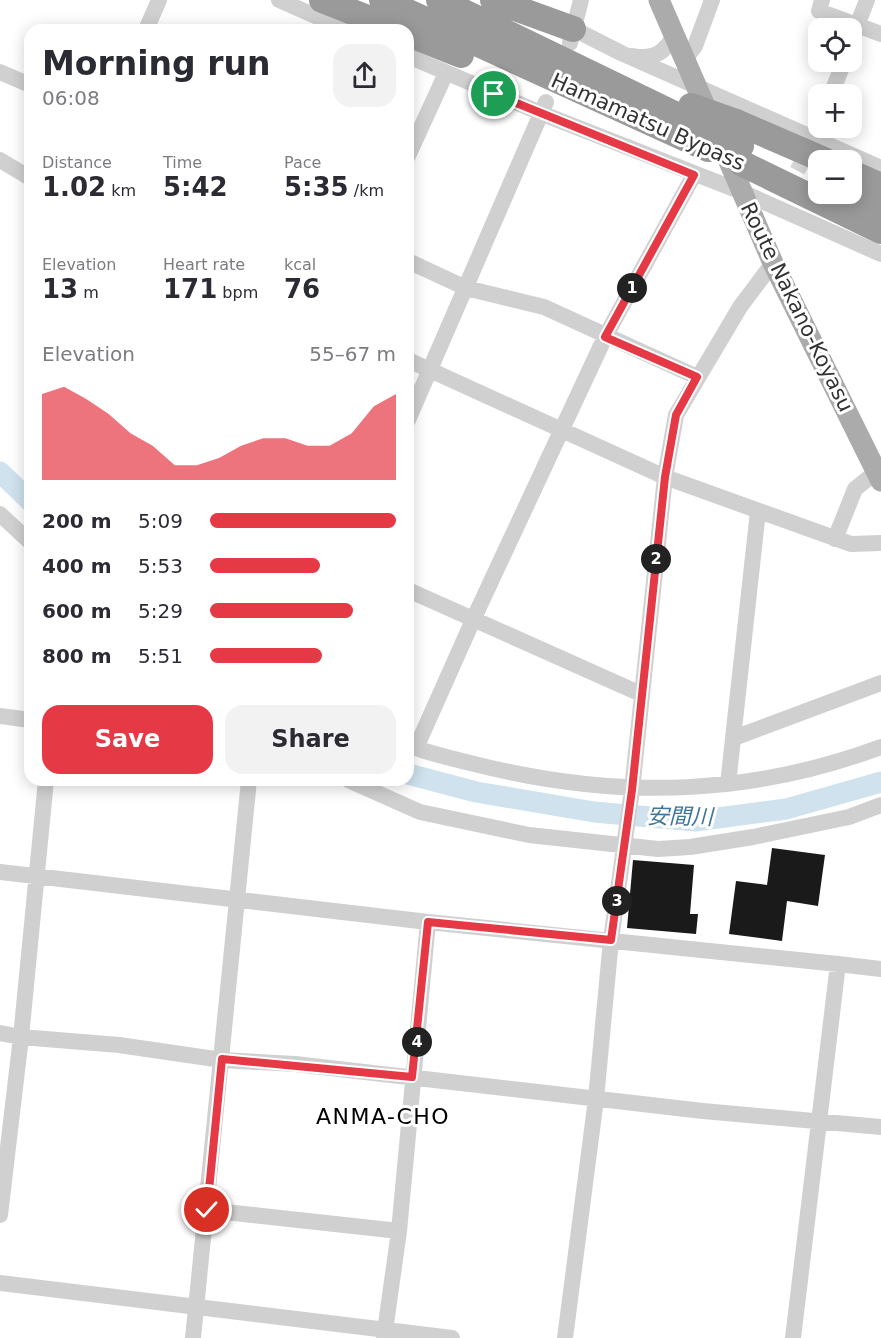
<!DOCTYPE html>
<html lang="en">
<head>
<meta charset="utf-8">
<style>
	body { margin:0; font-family:"DejaVu Sans","Noto Sans JP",sans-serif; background:#f2f2f3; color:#2b2b33; height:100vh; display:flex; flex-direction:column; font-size:22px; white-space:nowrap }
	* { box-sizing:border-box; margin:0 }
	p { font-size:20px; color:#7c7c81 }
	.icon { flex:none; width:33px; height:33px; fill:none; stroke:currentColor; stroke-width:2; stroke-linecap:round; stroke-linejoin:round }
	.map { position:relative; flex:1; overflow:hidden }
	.side { position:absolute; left:24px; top:24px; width:390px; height:762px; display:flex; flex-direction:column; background:#fff; border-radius:18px; box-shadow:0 3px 15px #0003 }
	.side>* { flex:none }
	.buttons { position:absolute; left:808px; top:18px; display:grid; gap:12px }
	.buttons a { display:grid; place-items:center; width:54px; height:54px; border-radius:12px; background:#fff; box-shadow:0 3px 15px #0003; font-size:30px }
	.pin { position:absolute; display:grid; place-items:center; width:51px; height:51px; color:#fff; margin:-26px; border:3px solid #fff; border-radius:50%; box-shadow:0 2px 6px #0007 }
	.km { position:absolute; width:30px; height:30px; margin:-15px; border-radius:50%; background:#222; color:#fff; font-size:16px; line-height:30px; text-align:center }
	.round { display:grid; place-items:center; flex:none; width:63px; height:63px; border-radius:18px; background:#f2f2f3 }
	.headline { display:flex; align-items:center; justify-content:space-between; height:102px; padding:0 18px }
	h1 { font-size:33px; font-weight:600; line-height:45px }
	.stats { display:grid; grid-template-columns:repeat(3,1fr); gap:9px; height:102px; padding:6px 18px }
	.stats div { display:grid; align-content:center }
	.stats b { font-size:26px; font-weight:600 }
	.stats small { font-size:16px; font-weight:400 }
	.stats p { font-size:16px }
	.chart { height:168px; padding:12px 18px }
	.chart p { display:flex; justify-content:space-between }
	.chart svg { width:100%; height:108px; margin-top:6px; fill:#e63946; opacity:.7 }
	.button { display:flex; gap:12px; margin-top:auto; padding:12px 18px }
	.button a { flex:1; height:69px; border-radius:18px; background:#e63946; color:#fff; font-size:24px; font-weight:600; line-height:69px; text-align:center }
	.button a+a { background:#f2f2f3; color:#2b2b33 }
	ul { padding:0 18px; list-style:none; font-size:20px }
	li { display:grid; grid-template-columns:96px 72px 1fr; align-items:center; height:45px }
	li i { height:15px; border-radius:8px; background:#e63946 }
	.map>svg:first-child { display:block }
</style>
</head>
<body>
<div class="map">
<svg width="881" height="1338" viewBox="0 0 881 1338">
	<rect width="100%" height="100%" fill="#fff"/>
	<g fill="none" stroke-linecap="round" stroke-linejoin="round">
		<path stroke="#cfe2ee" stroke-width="21" d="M 0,472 L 30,501
			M 408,774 L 476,792 L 594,812 L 695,821 L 786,809 L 881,782"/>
	</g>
	<path fill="#1a1a1a" d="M 772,848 L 825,855 L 818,906 L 787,901 L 782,941 L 729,934 L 736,881 L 767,885 Z
		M 633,860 L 694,865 L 690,914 L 698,914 L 696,934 L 627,928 Z"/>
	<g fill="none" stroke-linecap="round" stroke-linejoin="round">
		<path stroke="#d6d6d6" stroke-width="16" stroke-dasharray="16 8" stroke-linecap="butt" d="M 786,192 L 810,147"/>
		<path stroke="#d0d0d0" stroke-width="16" d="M 279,0 L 347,30
			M 822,0 L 819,11 L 881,34
			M 564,24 L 621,53 L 881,168
			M 146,30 L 159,0
			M 852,39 L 867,0
			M 570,43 L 581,0
			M 408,56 L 543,114 L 742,192 L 881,254
			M 633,56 C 655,60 665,52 675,34
			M 685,59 L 695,46 L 712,0
			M 0,72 L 30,85
			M 831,94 L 844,62
			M 408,156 L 446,73
			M 0,160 L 30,178
			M 408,261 L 466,288 L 544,307 L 697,377
			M 408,360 L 665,477 L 851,544 L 881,543
			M 408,420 L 546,102
			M 0,514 L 30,542
			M 835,539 L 855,489 L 876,472
			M 408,590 L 641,694
			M 0,716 L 30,720
			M 734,738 L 881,683
			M 408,745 C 435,756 464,761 491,768 C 625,799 751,795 881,747
			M 416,748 L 473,620 L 605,337 L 694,175
			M 348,780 L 420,812 L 529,835 L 658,849 L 690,847 L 753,837 L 849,817 L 881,805
			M 728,784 L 758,511
			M 0,872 L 428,922
			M 838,964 L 881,969
			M 0,1033 L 21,1037 L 119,1045 L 222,1060 L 295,1064 L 703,1111 L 881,1127
			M 207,1210 L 399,1231
			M 0,1215 L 21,1037 L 46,780
			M 0,1283 L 452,1338
			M 193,1338 L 249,780
			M 384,1338 L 399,1231 L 428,922 L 838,964 L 793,1338
			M 565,1338 L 596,1099 L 611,940 L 632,790 L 665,477 L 676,415 L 740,307 L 773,263"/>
		<path stroke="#ababab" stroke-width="21" d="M 659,0 L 773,263 L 881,481"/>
		<path stroke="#9a9a9a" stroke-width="26" d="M 322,0 L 398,30
			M 382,0 L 708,149
			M 439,0 L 697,125
			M 493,0 L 573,29
			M 408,34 L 461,55
			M 736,122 L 824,160
			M 741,163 L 881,231
			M 852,173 L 881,186
			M 846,194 L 881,209"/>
		<path stroke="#9a9a9a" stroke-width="26" d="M 691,106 L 736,122
			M 697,125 L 741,146"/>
	</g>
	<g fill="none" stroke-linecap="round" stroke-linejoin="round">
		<g stroke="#fff" stroke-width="12">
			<path id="route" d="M 207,1210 L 222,1059 L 412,1077 L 428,922 L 611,940 L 632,790 L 665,477 L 676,415 L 697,377 L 605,337 L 694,175 L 494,94"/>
		</g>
		<use href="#route" stroke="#e63946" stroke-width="8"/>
	</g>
	<g text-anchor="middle" stroke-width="6" stroke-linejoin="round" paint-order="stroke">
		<g font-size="21" fill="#333" stroke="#fff">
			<text transform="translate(648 122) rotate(24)" y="7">Hamamatsu Bypass</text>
			<text transform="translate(797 307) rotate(64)" y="7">Route Nakano-Koyasu</text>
		</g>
		<g font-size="22" font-style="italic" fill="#3f7597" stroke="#fff">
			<text transform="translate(680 816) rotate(1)" y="8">安間川</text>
		</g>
		<g font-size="22" letter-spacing="1.5" fill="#000" stroke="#fff">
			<text x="383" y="1124">ANMA-CHO</text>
		</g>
	</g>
</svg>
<div class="buttons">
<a><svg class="icon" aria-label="locate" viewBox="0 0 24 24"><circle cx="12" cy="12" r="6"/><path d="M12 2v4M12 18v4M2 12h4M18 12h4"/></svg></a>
<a>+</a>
<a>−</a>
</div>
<div class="pin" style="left:494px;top:94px;background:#1e9e55"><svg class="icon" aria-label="arrive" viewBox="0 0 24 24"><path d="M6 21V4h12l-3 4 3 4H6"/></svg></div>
<div class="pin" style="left:207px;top:1210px;background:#d93025"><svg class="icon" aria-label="check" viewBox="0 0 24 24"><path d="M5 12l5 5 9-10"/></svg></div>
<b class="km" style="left:632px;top:288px">1</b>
<b class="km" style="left:656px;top:559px">2</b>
<b class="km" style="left:617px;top:901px">3</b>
<b class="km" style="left:417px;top:1042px">4</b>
<section class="side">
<div class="headline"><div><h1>Morning run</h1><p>06:08</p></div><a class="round"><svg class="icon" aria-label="share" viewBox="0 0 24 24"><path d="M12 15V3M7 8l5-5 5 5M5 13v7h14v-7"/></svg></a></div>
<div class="stats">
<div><p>Distance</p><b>1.02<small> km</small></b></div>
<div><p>Time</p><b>5:42</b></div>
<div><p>Pace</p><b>5:35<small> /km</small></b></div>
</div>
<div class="stats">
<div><p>Elevation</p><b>13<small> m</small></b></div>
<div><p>Heart rate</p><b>171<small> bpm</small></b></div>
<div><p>kcal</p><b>76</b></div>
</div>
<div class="chart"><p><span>Elevation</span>55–67 m</p>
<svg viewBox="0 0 160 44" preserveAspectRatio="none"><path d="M0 44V9L10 6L20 11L30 17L40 25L50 30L60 38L70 38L80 35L90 30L100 27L110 27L120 30L130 30L140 25L150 14L160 9V44z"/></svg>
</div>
<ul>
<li><b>200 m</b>5:09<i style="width:100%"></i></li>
<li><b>400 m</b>5:53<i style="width:59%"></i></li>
<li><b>600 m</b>5:29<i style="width:77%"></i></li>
<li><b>800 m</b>5:51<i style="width:60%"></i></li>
</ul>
<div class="button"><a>Save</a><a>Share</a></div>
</section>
</div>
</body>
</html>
